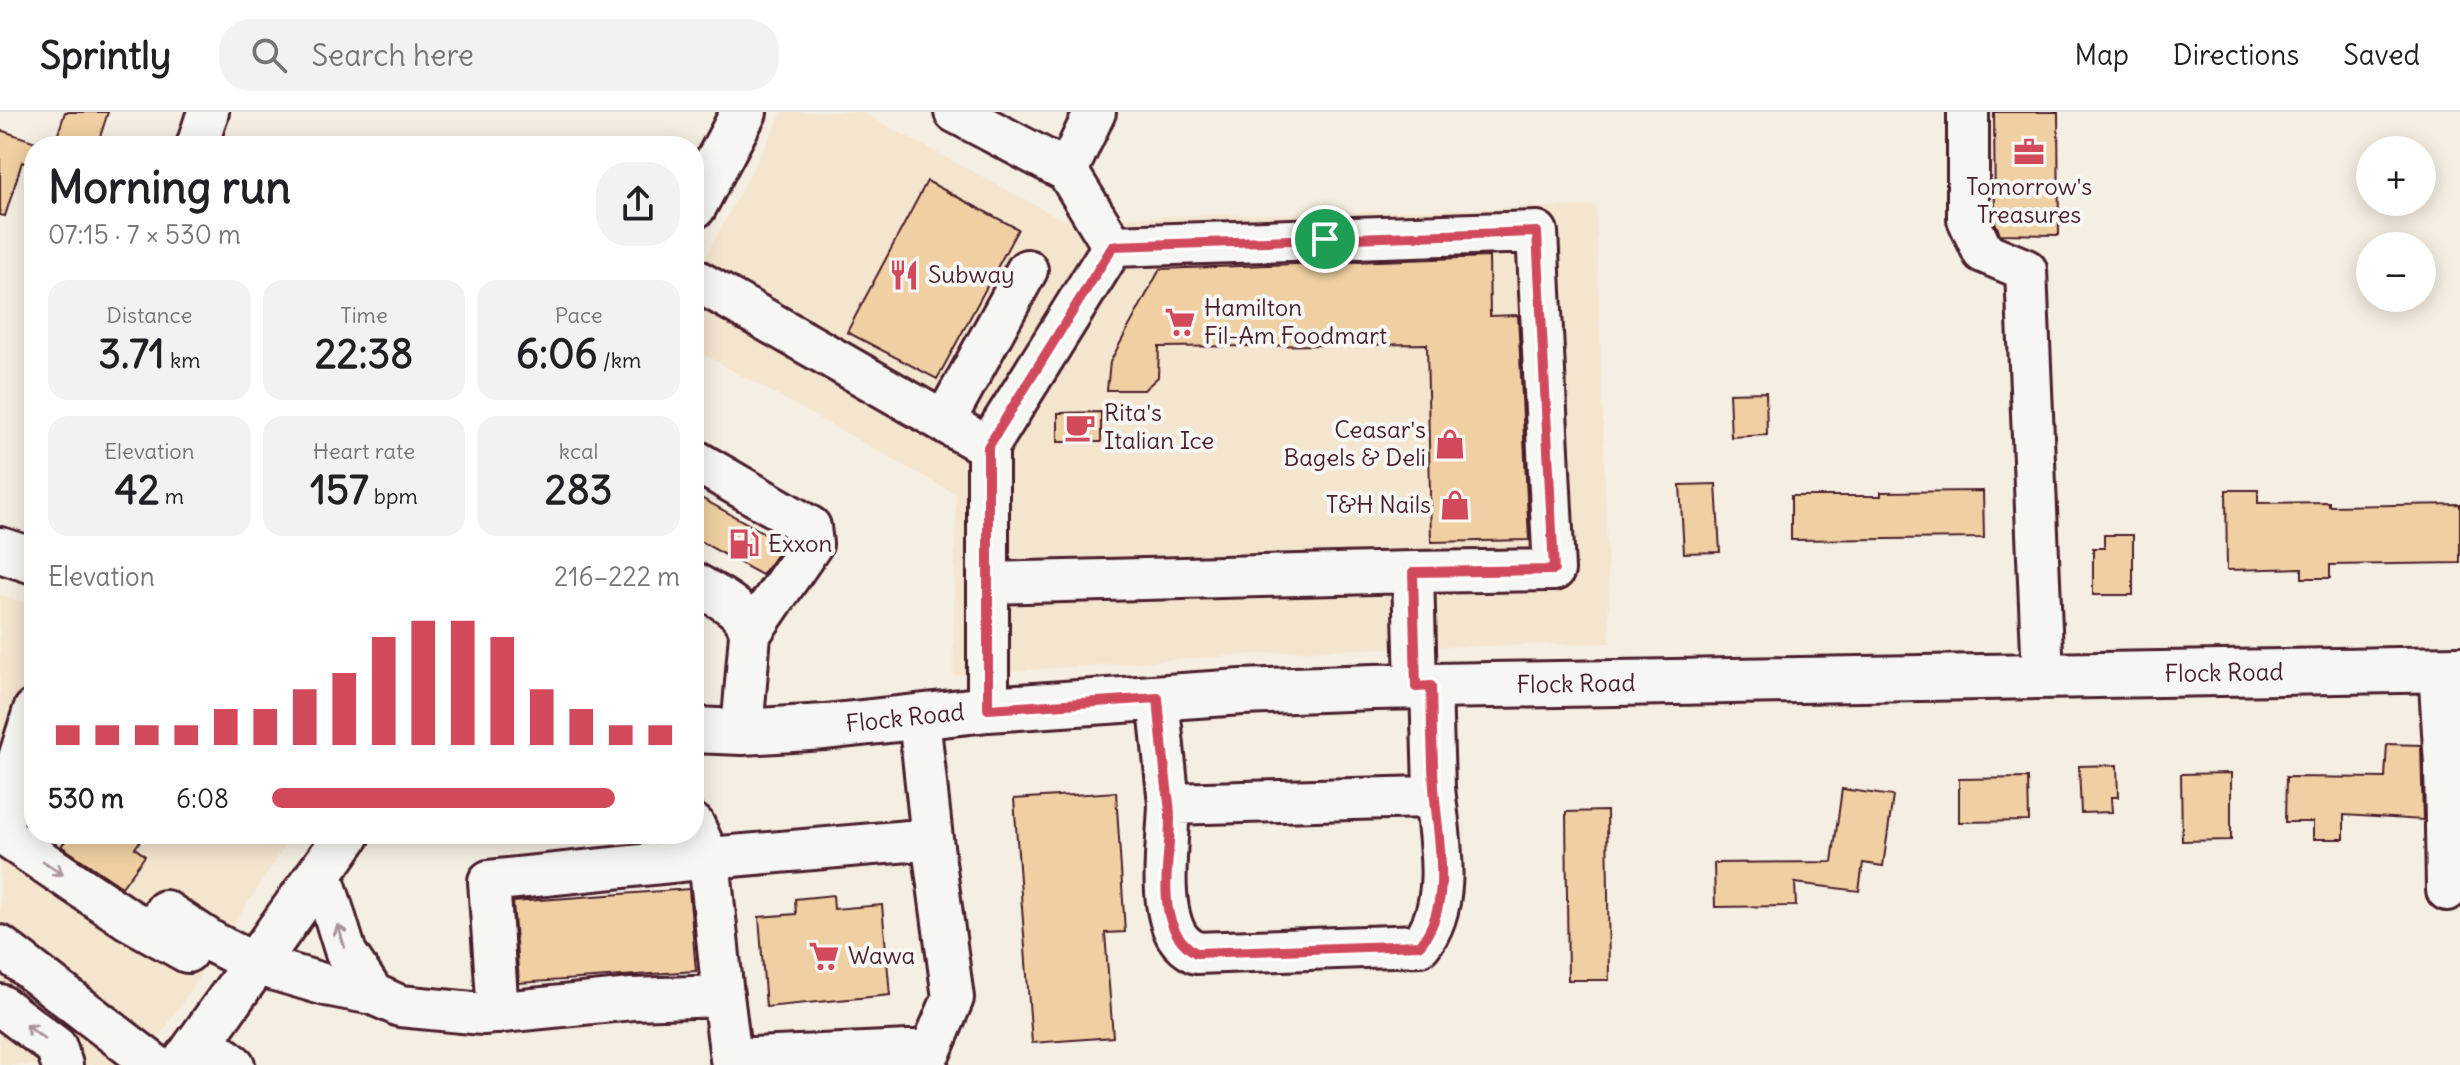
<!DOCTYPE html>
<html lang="en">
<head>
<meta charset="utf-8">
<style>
	body { margin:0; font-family:Delius,sans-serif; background:#f2f2f2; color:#202124; height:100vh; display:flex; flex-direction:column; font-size:30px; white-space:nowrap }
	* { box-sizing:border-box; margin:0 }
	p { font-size:26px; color:#757577 }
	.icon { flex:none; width:44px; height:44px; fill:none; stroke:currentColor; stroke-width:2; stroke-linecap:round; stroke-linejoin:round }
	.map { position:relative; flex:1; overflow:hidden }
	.drawer { position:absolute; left:24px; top:24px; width:680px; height:708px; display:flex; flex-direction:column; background:#fff; border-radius:32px; box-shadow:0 4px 20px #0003 }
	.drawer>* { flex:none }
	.tools { position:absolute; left:2356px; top:24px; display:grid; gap:16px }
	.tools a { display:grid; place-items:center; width:80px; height:80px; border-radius:50%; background:#fff; box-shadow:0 4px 20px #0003; font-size:40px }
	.pin { position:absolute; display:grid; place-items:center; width:68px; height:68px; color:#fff; margin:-34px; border:4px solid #fff; border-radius:50%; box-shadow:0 2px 8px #0007 }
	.round { display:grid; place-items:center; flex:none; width:84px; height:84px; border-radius:32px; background:#f2f2f2 }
	.overview { display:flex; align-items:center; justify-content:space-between; height:136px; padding:0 24px }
	h1 { font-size:44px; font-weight:800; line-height:60px }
	.figures { display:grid; grid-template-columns:repeat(3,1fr); gap:12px; height:136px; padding:8px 24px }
	.figures div { display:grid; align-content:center; border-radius:20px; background:#f2f2f2; text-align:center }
	.figures b { font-size:40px; font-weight:800 }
	.figures small { font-size:22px; font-weight:400 }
	.figures p { font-size:22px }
	.chart { height:224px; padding:16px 24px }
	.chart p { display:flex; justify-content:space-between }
	.chart svg { width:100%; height:144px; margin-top:8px; stroke:#d1495b; stroke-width:6 }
	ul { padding:0 24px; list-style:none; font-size:26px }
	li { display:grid; grid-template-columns:128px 96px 1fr; align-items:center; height:60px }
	li i { height:20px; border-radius:10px; background:#d1495b }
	header { display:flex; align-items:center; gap:48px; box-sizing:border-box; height:112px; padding:0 40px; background:#fff; border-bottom:2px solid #e0e0e0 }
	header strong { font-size:38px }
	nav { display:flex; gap:44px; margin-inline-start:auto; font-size:28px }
	.search { width:560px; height:72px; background:#f2f2f2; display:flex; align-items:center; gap:20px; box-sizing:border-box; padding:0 28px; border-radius:32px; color:#757577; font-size:30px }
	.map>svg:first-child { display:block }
</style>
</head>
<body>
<header>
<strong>Sprintly</strong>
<div class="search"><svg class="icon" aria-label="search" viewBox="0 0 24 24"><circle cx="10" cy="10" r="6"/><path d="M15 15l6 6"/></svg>Search here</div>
<nav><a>Map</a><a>Directions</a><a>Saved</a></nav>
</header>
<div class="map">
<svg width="2460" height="953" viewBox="0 0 2460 953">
	<rect width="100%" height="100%" fill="#f5eee2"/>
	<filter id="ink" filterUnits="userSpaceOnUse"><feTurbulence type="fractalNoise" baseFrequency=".0125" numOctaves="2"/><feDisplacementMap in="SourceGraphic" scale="16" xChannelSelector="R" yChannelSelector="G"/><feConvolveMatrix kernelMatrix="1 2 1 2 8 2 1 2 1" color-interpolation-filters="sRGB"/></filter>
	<g filter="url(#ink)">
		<path fill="#f4e5cf" d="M 783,0 L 861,0 L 1061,107 L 1596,94 L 1610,531 L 1312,538 L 953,563 L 956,382 L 694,237 L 694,167 Z
			M 0,483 L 34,494 L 34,722 L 293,722 L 141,953 L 0,953 Z"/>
		<path fill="#f0d0a2" stroke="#4a1f2b" stroke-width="2" d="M 65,0 L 108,0 L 97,34 L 74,34 L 56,28 Z
			M 1994,0 L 2058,0 L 2059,123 L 2000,122 L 1995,110 Z
			M 0,18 L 36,30 L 28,52 L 22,50 L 5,104 L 0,103 Z
			M 927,69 L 1018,117 L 937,267 L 847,220 Z
			M 1489,145 L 1490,204 L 1518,203 L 1529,428 L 1431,430 L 1427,232 L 1159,235 L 1158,265 L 1144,278 L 1107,278 L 1110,250 L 1160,157 Z
			M 1766,280 L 1767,323 L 1731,325 L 1729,281 Z
			M 1101,300 L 1101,330 L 1058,330 L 1058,301 Z
			M 1716,372 L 1720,440 L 1684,441 L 1680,373 Z
			M 2226,378 L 2258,378 L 2258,391 L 2329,390 L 2329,394 L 2460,392 L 2460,451 L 2330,453 L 2330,466 L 2302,466 L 2302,456 L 2227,458 Z
			M 1983,379 L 1984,426 L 1791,428 L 1791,384 L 1881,384 L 1881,380 Z
			M 694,382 L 784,432 L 762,463 L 694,426 Z
			M 2104,423 L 2133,423 L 2133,483 L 2093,483 L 2093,436 L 2104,436 Z
			M 2387,632 L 2421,633 L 2423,708 L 2344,703 L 2344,727 L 2313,727 L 2313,710 L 2285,710 L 2286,665 L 2385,666 Z
			M 2117,653 L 2118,685 L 2111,685 L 2112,700 L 2081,701 L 2079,654 Z
			M 2231,661 L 2231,728 L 2182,729 L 2181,662 Z
			M 2028,666 L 2029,709 L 1959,710 L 1959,667 Z
			M 1842,677 L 1893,684 L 1883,754 L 1863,751 L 1859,779 L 1795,771 L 1796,794 L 1715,795 L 1714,751 L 1832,750 Z
			M 1116,680 L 1125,820 L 1105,821 L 1113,925 L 1032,931 L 1014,687 Z
			M 1607,699 L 1609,868 L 1568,868 L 1566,700 Z
			M 71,722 L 145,722 L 135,736 L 145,744 L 122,775 L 61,734 Z
			M 689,777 L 696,859 L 519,871 L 513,790 Z
			M 833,783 L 834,797 L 882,793 L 890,883 L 766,895 L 759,805 L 796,802 L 795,787 Z"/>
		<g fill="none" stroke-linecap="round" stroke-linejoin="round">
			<g stroke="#4a1f2b" stroke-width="46">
				<path id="minor" d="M 1968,0 L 1968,107 L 1983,140 L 2026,158 L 2043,564
					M 197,34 L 208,0
					M 1067,59 L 1095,0
					M 1113,134 L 1537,120 L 1554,458 L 1413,460
					M 694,167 L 988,335 L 1113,134 L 1067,59 L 955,0
					M 944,310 L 1027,158
					M 988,335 L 988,597
					M 696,349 L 810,415 L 812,432 L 750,522
					M 694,471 C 715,484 747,496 750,522 L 742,620
					M 988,471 L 1413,460 L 1416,575
					M 2439,557 L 2445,652 L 2447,778
					M 1158,586 L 1169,692 L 1426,685 L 1434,676 L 1431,574
					M 34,598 L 7,685 L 2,722 L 128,807 L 187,840
					M 1169,692 C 1168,730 1158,791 1177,824 C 1182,832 1188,836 1196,841 L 1420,833 C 1454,792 1439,725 1434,676
					M 321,760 L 346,841 L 373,882
					M 165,799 L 212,830 L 255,852 L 326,873 L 373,882 L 400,894 L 483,902 L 632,887 L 723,884 L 709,746 L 932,727 L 919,606
					M 0,834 L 155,953
					M 723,883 L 731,947 L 931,938 L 953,886 L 932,727
					M 0,893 L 56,935 L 62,953
					M 498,901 L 489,769 L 709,746 L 694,713
					M 201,928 L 234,953"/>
			</g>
			<g stroke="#4a1f2b" stroke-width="50">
				<path id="major" d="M 694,94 L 744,0
					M 0,438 L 34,449
					M 694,618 L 742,620 L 825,615 L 988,597 L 1242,580 L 1373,575 L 2460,557
					M 183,953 L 348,722"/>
			</g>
			<use href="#minor" stroke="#f6f6f2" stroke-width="40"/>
			<use href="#major" stroke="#f6f6f2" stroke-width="44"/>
		</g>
		<defs><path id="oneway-shaft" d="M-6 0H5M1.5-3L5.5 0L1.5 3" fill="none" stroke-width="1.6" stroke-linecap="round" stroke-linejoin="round" transform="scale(2)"/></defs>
		<g stroke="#a99598">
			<use href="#oneway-shaft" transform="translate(53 756) rotate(34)"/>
			<use href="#oneway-shaft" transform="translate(341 824) rotate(-107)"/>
			<use href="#oneway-shaft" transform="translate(35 920) rotate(-143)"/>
		</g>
	</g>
	<g fill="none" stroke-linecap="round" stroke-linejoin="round" filter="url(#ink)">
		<g stroke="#fff" stroke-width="16">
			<path id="route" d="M 1537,120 L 1554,458 L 1413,460 L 1416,575 L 1431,574 C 1432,608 1432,641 1434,675 C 1437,725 1455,790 1420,833 L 1196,841 C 1146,811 1176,737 1169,691 C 1164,656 1161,621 1158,586 L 988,597 L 988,335 L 1113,134 Z"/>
		</g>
		<use href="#route" stroke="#d1495b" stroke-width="10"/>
	</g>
	<defs>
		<g id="office-bare" transform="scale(2.4)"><path d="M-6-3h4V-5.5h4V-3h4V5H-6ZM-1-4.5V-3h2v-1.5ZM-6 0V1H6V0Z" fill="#d1495b" stroke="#f6f6f2" stroke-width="2.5" paint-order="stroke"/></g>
		<g id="restaurant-bare" transform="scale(2.4)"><path d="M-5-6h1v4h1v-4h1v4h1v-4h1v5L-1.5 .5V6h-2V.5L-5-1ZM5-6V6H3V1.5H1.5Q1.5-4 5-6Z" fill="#d1495b" stroke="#f6f6f2" stroke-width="2.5" paint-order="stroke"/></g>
		<g id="supermarket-bare" transform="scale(2.4)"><path d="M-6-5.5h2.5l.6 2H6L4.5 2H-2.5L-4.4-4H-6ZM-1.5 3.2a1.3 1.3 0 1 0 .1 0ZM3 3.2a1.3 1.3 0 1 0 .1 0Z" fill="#d1495b" stroke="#f6f6f2" stroke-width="2.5" paint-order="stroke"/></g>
		<g id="cafe-bare" transform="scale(2.4)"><path d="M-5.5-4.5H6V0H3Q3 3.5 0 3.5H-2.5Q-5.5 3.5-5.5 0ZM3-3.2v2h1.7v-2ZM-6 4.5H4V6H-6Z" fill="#d1495b" stroke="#f6f6f2" stroke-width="2.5" paint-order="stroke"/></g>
		<g id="shop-bare" transform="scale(2.4)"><path d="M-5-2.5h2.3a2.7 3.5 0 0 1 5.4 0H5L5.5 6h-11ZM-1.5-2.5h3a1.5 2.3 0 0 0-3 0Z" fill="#d1495b" stroke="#f6f6f2" stroke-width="2.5" paint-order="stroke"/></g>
		<g id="fuel-bare" transform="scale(2.4)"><path d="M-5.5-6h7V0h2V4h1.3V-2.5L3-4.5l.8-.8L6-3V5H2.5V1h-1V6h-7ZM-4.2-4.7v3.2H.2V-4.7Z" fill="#d1495b" stroke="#f6f6f2" stroke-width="2.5" paint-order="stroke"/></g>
	</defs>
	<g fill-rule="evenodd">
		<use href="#office-bare" x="2029" y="40"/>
		<use href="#restaurant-bare" x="904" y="163"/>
		<use href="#supermarket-bare" x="1180" y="210"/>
		<use href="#cafe-bare" x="1080" y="315"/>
		<use href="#shop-bare" x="1450" y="332"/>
		<use href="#shop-bare" x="1455" y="393"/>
		<use href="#fuel-bare" x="744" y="432"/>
		<use href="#supermarket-bare" x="824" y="844"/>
	</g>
	<g text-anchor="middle" stroke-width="8" stroke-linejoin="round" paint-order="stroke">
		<g font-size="24" fill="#4a1f2b" stroke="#f6f6f2" text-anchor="start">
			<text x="2029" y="83" text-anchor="middle">Tomorrow's<tspan x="2029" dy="28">Treasures</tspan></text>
			<text x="928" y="171">Subway</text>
			<text x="1204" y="204">Hamilton<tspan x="1204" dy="28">Fil-Am Foodmart</tspan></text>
			<text x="1104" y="309">Rita's<tspan x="1104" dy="28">Italian Ice</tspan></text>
			<text x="1426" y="326" text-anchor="end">Ceasar's<tspan x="1426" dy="28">Bagels &amp; Deli</tspan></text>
			<text x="1431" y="401" text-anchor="end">T&amp;H Nails</text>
			<text x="768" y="440">Exxon</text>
			<text x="848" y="852">Wawa</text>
		</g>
		<g font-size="24" fill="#4a1f2b" stroke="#f6f6f2">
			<text transform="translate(2224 561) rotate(-1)" y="8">Flock Road</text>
			<text transform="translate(1576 572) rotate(-1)" y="8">Flock Road</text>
			<text transform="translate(905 606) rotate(-6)" y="8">Flock Road</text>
		</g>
	</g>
</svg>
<div class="tools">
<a>+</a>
<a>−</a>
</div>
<div class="pin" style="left:1325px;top:127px;background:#1e9e55"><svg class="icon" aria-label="arrive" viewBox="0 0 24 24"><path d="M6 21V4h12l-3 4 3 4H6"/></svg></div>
<section class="drawer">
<div class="overview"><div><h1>Morning run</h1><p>07:15 · 7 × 530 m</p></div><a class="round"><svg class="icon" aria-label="share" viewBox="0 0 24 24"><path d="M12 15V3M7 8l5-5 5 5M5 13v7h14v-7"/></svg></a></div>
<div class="figures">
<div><p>Distance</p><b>3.71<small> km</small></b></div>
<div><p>Time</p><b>22:38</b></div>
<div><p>Pace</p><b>6:06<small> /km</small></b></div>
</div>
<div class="figures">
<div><p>Elevation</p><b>42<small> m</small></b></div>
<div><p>Heart rate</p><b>157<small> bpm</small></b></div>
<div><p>kcal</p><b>283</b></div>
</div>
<div class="chart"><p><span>Elevation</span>216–222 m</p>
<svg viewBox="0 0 160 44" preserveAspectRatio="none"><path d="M5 44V38M15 44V38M25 44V38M35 44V38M45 44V33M55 44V33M65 44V27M75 44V22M85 44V11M95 44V6M105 44V6M115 44V11M125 44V27M135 44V33M145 44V38M155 44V38"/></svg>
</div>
<ul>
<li><b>530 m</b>6:08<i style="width:84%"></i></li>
</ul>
</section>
</div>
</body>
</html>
